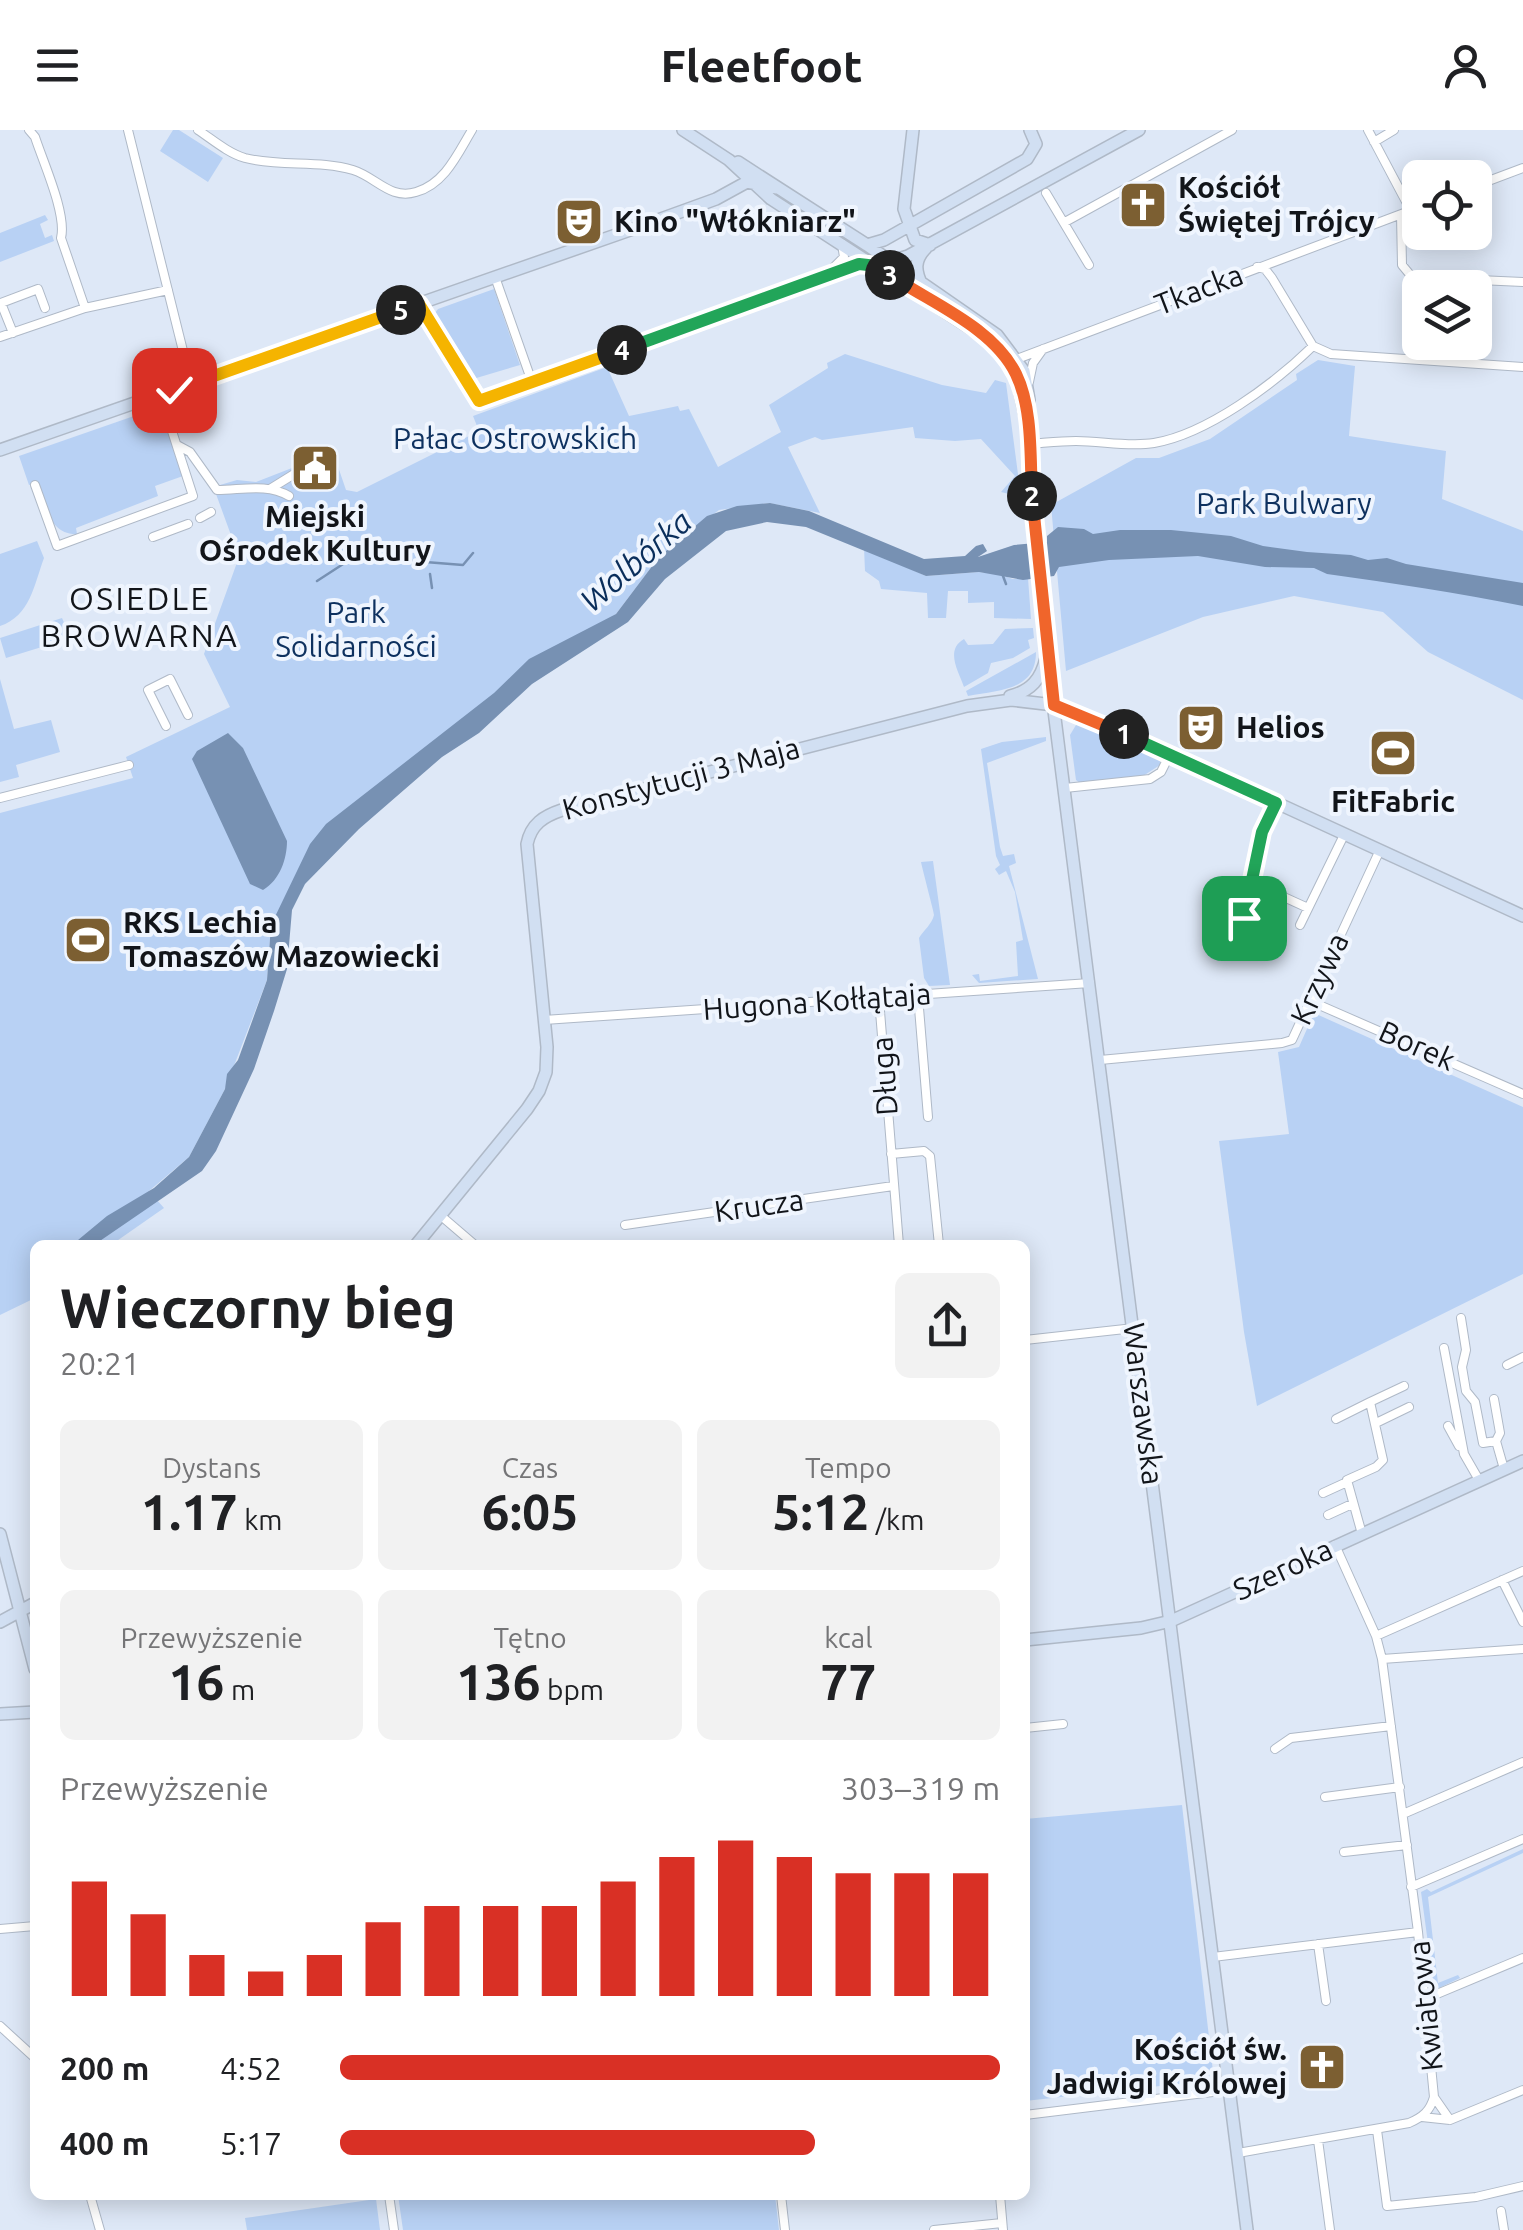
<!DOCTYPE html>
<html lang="pl">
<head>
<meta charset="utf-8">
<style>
	body { margin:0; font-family:Ubuntu,sans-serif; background:#f2f2f2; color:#202124; height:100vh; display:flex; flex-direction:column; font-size:38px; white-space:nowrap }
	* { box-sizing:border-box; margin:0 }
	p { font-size:32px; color:#757577 }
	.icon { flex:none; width:55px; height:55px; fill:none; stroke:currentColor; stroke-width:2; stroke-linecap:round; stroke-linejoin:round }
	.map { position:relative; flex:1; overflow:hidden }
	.side { position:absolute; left:30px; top:1110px; width:1000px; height:960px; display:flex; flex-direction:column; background:#fff; border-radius:15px; box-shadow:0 5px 25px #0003 }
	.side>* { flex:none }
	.buttons { position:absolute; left:1402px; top:30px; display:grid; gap:20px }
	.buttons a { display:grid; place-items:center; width:90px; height:90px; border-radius:15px; background:#fff; box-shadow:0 5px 25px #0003; font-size:50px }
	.pin { position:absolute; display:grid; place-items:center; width:85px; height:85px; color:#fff; margin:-42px; border-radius:20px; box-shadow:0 5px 15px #0006 }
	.km { position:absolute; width:50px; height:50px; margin:-25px; border-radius:50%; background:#222; color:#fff; font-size:28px; line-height:50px; text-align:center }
	.round { display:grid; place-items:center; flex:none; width:105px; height:105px; border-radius:15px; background:#f2f2f2 }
	.head { display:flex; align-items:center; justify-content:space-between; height:170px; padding:0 30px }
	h1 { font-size:55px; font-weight:600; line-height:75px }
	.metrics { display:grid; grid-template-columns:repeat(3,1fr); gap:15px; height:170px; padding:10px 30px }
	.metrics div { display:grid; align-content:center; border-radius:15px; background:#f2f2f2; text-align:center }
	.metrics b { font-size:50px; font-weight:600 }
	.metrics small { font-size:28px; font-weight:400 }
	.metrics p { font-size:28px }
	.chart { height:280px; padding:20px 30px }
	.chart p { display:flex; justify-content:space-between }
	.chart svg { width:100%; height:180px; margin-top:10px; stroke:#d93025; stroke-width:6 }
	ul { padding:0 30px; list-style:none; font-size:32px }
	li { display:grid; grid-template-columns:160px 120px 1fr; align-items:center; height:75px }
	li i { height:25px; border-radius:12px; background:#d93025 }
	header { display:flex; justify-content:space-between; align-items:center; height:130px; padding:0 30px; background:#fff; font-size:45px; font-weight:600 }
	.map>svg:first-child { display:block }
</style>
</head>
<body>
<header><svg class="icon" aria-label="menu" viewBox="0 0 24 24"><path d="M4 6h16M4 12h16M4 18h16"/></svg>Fleetfoot<svg class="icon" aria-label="person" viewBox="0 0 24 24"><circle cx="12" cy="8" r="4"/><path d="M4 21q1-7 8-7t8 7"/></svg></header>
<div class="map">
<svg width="1523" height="2100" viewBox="0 0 1523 2100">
	<rect width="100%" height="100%" fill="#dee8f7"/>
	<path fill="#b8d1f4" d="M 173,0 L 179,0 L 223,28 L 208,52 L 160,21 Z
		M 45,85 L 48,90 L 40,94 L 45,108 L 52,105 L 54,111 L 0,132 L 0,103 Z
		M 494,159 L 520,235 L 473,249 L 434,184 L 438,179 Z
		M 845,224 L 942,255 L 986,263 L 995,250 L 1006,253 L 1021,367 L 1001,362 L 1015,346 L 981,309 L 955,311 L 915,308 L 913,297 L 822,310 L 815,307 L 788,317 L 820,383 L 769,373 L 719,380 L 659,427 L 616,484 L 345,680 L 271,795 L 267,850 L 225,959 L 189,1027 L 149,1061 L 164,1078 L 111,1115 L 35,1115 L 35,1168 L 0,1185 L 0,683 L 133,648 L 126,627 L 230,577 L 204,524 L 239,427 L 216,364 L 220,355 L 237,350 L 256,352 L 333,322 L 346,360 L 357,362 L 479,301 L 473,286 L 607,237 L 629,286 L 678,276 L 680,281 L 689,279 L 718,337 L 781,302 L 769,275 L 828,238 L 827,233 Z
		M 1318,230 L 1355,236 L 1349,306 L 1446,321 L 1442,369 L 1523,401 L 1523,570 L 1428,522 L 1383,482 L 1294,466 L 1203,487 L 1066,541 L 1051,375 L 1136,328 L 1159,328 L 1210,309 L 1297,250 L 1296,244 Z
		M 157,278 L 164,285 L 183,346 L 155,356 L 158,366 L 76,398 L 77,404 C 49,405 46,375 37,353 L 29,355 L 19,326 Z
		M 37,411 L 44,428 C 34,455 30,486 0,496 L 0,424 Z
		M 864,418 L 926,446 L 979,442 L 998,444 L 1013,449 L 1028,448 L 1031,489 L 994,488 L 994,472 L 968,473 L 968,461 L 948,461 L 946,488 L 928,488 L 927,463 L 881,459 L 879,451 L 865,441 Z
		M 62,488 L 71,508 L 6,528 L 0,508 Z
		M 1033,498 L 1034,508 L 1028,510 L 1030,518 L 1013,528 L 991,533 L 988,543 L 964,557 C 958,540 945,520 964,509 L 968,515 L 993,514 L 1005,499 Z
		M 1036,522 C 1036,561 999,560 968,566 L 966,561 Z
		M 0,549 L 14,599 L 51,590 L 60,622 L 16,635 L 19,647 L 0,652 Z
		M 1082,594 L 1160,626 L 1160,635 L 1143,646 L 1080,653 L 1076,650 L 1070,605 L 1076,595 Z
		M 1046,607 L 1046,611 L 987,633 L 1000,717 L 1003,726 L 1014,724 L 1016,733 L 1009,736 L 1038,849 L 979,853 L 972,845 L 979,844 L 980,851 L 1018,846 L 1016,812 L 1023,810 L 1015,762 L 1006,741 L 999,745 L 995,739 L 1000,735 L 996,726 L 981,619 L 1002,612 Z
		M 933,731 L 950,855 L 929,856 L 924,848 L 919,808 C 924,800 932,794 934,785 C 934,782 923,742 921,732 Z
		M 1314,883 L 1523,977 L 1523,1144 L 1257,1276 L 1244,1202 L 1219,1011 L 1289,1004 L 1278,922 L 1299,917 Z
		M 1182,1675 L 1214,1950 L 1025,1971 L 1025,1689 Z
		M 1523,1719 L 1523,1723 L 1428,1767 L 1438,1853 L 1458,1845 L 1460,1848 L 1439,1858 L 1434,1857 L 1421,1762 L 1427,1759 L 1431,1762 Z
		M 398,2065 L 775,2065 L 779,2100 L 403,2100 Z
		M 376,2069 L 380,2100 L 247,2100 L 245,2088 Z"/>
	<path fill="#7791b3" d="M 770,373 L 809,381 L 924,429 L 965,426 L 976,416 L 983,414 L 987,421 L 978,427 L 1014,415 L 1047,412 L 1047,406 L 1058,397 L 1084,399 L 1093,404 L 1120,400 L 1171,400 L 1231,406 L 1263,416 L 1307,422 L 1351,425 L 1368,430 L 1387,428 L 1406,434 L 1523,453 L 1523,476 C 1458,463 1393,453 1327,444 L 1314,438 L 1265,437 L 1198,426 L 1109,430 L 1059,437 L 1054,446 L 1023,450 L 979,442 L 926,446 L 806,397 L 767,392 L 726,401 L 665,449 L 628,492 L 532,554 L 479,603 L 442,627 L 359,699 L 305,754 L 292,780 L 287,839 L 274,881 L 254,939 L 216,1021 L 202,1041 L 94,1115 L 72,1115 L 107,1086 L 154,1058 L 189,1027 L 225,959 L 227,944 L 238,930 L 267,850 L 271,795 L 310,714 L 326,694 L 494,563 L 529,529 L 616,484 L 659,427 L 707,386 L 737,376 Z
		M 228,603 L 243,618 L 287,711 C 287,729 280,750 263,760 L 250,754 L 192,629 L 197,621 Z"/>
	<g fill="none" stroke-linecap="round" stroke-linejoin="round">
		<path stroke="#7791b3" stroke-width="2.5" d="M 430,444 L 432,458
			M 1003,446 L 1006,454
			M 317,451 L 377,412 L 400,430 L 463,435 L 473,423"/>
		<g stroke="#afb9c7" stroke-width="10">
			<path id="street" d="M 29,0 L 35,7 C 43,32 67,84 61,108 L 85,178
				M 128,0 L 191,253
				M 198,0 C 213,10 228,23 245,28 C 280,37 319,30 353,40 C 376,47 390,70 416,62 C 445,54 458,23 472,0
				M 1368,0 L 1411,81
				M 1374,12 L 1394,0
				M 1475,56 L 1523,38
				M 1046,63 L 1089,135
				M 1401,85 L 1402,135 L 1412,147 L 1523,152
				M 1065,92 L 1232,0
				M 1257,137 L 1265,139 L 1272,148 L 1313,216 L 1331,224 L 1523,237
				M 828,143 L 844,127 L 842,114
				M 419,173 L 479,271 L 532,252 L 495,147
				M 13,203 L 1,173 L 38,159 L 45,178
				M 0,207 L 85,178 L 168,160
				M 1017,229 L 1420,77
				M 532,252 L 825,146 L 867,134
				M 1029,252 L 1033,233 L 1043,219
				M 1029,314 C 1044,313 1060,311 1076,311 C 1102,311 1128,317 1154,313 C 1207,304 1274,254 1313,216
				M 177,315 L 190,322 L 217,360 C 242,360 267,353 289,366
				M 35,355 L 57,416 L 193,366 L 160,264
				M 270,359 L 299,341
				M 200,388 L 211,382
				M 153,407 L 188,394
				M 166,596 L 148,560 L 170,549 L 188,585
				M 1065,658 L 1150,649 L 1161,642 L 1170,624
				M 0,668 L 129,635
				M 1276,673 L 1262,702 L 1251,752 L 1308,778
				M 1243,788 L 1251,752
				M 1300,795 L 1344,705
				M 918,866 L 928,987
				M 879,869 L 899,1115
				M 1310,871 L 1523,964
				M 544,890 L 1090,853
				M 1100,930 L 1282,913 L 1292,910 L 1379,722
				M 891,1024 L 924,1021 L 930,1026 L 939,1115
				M 440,1085 L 475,1115
				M 625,1095 L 893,1056
				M 1461,1188 L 1466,1220 L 1462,1237 L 1466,1261 L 1475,1272 L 1483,1313 L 1496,1311
				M 1025,1210 L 1134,1198
				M 1444,1218 L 1464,1324 L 1479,1350
				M 1507,1235 L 1523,1227
				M 1494,1269 L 1500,1303 L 1496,1311 L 1504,1339
				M 1336,1289 L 1370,1272
				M 1376,1293 L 1409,1277
				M 1448,1296 L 1459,1316
				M 1323,1363 L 1347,1352
				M 1328,1385 L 1352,1374
				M 1362,1404 L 1347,1350 L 1376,1337 L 1383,1330 L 1370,1272 L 1404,1256
				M 1502,1450 L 1523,1492
				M 1376,1506 L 1523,1441
				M 1382,1529 L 1523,1519
				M 1025,1598 L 1063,1594
				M 1275,1619 L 1291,1608 L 1391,1596
				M 1325,1667 L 1400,1657
				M 1403,1684 L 1523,1632
				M 1344,1722 L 1407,1715
				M 1411,1757 L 1523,1709
				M 0,1799 L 35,1796
				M 1318,1814 L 1326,1871
				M 1213,1827 L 1418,1802
				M 1425,1869 L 1523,1828
				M 0,1896 L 35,1928
				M 1434,1967 L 1450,1990
				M 1025,1985 L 1229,1960
				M 1422,1987 L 1450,1990 L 1523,1960
				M 1377,2000 L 1387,2076 L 1476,2067 L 1523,2056
				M 1318,2010 L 1330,2100
				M 1238,2023 L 1409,1993 C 1423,1987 1430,1981 1434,1967 L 1418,1802 L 1382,1529 L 1376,1506 L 1335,1415
				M 90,2065 L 100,2100
				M 389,2065 L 394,2100
				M 781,2065 L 785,2100
				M 1000,2065 L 1003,2100
				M 1501,2081 L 1504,2100
				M 934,2100 L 1002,2093"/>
		</g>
		<g stroke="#afb9c7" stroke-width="14">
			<path id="secondary" d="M 683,0 L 729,30 L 771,69 L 990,211 L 1016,244 L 1028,299 L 1051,557 L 1247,2100
				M 913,0 L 904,79 L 915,110 L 930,115
				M 738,32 L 867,115 L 997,205 L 1024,241 L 1029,270
				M 867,115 L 884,110 L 1027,29 L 1036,14 L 1030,0
				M 888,132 L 908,126 L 1139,0
				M 922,155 C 915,141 914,130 926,118
				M 0,320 L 633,99 L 716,69 L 747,52 L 777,58
				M 1010,566 C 1031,561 1041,549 1046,528
				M 416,1115 L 527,979 L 539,961 L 546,942 L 547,917 L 527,714 C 531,694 544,686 562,680 L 967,576 L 1011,570 L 1054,575 L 1170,624 L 1523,786
				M 0,1404 L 35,1539
				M 0,1492 L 35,1473
				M 1025,1510 L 1141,1498 L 1171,1491 L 1523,1331
				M 0,1584 L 35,1582"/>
		</g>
		<use href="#street" stroke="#fff" stroke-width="8"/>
		<use href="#secondary" stroke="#d1dff2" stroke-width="11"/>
	</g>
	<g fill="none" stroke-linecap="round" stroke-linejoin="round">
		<g stroke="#fff" stroke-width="20">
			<path id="split-1" d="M 1124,604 L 1276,673 L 1262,702 L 1244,788"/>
		</g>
		<g stroke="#fff" stroke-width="20">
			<path id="split-2" d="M 1032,366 L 1054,575 L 1124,604"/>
		</g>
		<g stroke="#fff" stroke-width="20">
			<path id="split-3" d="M 890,145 C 931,173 993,197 1016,244 C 1033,279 1030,328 1032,366"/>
		</g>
		<g stroke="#fff" stroke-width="20">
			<path id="split-4" d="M 622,220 L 859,134 L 877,136 L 890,145"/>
		</g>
		<g stroke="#fff" stroke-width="20">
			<path id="split-5" d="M 401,180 L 419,174 L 479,271 L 622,220"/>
		</g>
		<g stroke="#fff" stroke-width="20">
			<path id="split-6" d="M 174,260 L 401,180"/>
		</g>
		<use href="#split-1" stroke="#22a559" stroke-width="12"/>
		<use href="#split-2" stroke="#f0652b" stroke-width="12"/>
		<use href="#split-3" stroke="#f0652b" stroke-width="12"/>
		<use href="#split-4" stroke="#22a559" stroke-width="12"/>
		<use href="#split-5" stroke="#f5b400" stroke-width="12"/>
		<use href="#split-6" stroke="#f5b400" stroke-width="12"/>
	</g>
	<defs>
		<g id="church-square" transform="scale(2.5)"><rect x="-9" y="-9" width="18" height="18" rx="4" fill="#7c5f32" stroke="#eff5fe"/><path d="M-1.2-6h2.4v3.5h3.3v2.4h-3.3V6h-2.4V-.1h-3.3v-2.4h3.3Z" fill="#fff"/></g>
		<g id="theatre-square" transform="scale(2.5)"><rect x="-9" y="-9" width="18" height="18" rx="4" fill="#7c5f32" stroke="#eff5fe"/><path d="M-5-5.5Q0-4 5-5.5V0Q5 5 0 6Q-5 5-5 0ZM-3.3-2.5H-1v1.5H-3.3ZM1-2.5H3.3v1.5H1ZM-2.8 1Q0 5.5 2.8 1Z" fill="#fff"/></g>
		<g id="civic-square" transform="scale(2.5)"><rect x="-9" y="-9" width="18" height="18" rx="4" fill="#7c5f32" stroke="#eff5fe"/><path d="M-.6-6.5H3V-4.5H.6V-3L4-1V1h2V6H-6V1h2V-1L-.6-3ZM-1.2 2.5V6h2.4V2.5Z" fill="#fff"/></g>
		<g id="stadium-square" transform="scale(2.5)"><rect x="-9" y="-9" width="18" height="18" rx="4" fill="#7c5f32" stroke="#eff5fe"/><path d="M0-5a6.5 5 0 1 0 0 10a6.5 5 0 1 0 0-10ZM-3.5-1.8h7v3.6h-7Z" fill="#fff"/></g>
	</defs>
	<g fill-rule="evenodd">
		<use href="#church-square" x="1143" y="75"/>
		<use href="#theatre-square" x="579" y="92"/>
		<use href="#civic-square" x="315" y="338"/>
		<use href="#theatre-square" x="1201" y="598"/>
		<use href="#stadium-square" x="1393" y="623"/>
		<use href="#stadium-square" x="88" y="810"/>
		<use href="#church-square" x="1322" y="1937"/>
	</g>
	<g text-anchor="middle" stroke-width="8" stroke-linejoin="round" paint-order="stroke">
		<g font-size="30" font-weight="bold" fill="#12151a" stroke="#eff5fe" text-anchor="start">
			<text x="1178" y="68">Kościół<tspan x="1178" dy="34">Świętej Trójcy</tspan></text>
			<text x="614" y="102">Kino "Włókniarz"</text>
			<text x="315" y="397" text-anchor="middle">Miejski<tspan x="315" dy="34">Ośrodek Kultury</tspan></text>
			<text x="1236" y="608">Helios</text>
			<text x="1393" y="682" text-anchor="middle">FitFabric</text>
			<text x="123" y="803">RKS Lechia<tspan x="123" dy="34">Tomaszów Mazowiecki</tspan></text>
			<text x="1287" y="1930" text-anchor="end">Kościół św.<tspan x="1287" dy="34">Jadwigi Królowej</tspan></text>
		</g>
		<g font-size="30" fill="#12151a" stroke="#eff5fe">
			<text transform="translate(1199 160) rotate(-21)" y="10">Tkacka</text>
			<text transform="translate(681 649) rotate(-15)" y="10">Konstytucji 3 Maja</text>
			<text transform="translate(1320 849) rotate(-65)" y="10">Krzywa</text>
			<text transform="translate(817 872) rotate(-4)" y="10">Hugona Kołłątaja</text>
			<text transform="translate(1417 916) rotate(24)" y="10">Borek</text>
			<text transform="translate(885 946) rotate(-94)" y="10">Długa</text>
			<text transform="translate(759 1076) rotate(-8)" y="10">Krucza</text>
			<text transform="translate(1143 1274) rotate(83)" y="10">Warszawska</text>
			<text transform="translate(1283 1440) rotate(-25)" y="10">Szeroka</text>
			<text transform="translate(1426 1876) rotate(-96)" y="10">Kwiatowa</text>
		</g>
		<g font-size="30" fill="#0e315f" stroke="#eff5fe">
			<text x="515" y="319">Pałac Ostrowskich</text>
			<text x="1284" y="384">Park Bulwary</text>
			<text x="356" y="493">Park<tspan x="356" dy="34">Solidarności</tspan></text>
		</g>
		<g font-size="32" font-style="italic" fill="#0a2e5b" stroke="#eff5fe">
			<text transform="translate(636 431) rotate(-41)" y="11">Wolbórka</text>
		</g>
		<g font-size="32" letter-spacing="2.5" fill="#12151a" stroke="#eff5fe">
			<text x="140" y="480">OSIEDLE<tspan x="140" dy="37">BROWARNA</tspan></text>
		</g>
	</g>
</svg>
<div class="buttons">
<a><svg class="icon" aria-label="locate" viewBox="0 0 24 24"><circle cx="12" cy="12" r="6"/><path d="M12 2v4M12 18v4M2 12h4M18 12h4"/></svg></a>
<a><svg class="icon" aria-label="layers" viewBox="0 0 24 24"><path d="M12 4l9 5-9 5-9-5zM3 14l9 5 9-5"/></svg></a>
</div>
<div class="pin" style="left:1244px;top:788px;background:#1e9e55"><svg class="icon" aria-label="arrive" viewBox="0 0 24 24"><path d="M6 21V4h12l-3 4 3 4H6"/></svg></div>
<div class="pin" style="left:174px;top:260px;background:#d93025"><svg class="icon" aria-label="check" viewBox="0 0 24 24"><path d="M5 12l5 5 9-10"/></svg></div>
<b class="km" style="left:1124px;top:604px">1</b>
<b class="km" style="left:1032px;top:366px">2</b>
<b class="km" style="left:890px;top:145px">3</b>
<b class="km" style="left:622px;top:220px">4</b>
<b class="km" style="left:401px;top:180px">5</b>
<section class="side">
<div class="head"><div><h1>Wieczorny bieg</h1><p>20:21</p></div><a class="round"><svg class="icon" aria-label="share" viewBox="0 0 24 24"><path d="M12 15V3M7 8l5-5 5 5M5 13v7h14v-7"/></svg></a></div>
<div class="metrics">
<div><p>Dystans</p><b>1.17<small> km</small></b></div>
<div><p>Czas</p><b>6:05</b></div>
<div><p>Tempo</p><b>5:12<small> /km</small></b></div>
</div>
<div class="metrics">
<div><p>Przewyższenie</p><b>16<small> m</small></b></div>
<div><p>Tętno</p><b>136<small> bpm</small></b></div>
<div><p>kcal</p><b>77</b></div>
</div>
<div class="chart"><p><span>Przewyższenie</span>303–319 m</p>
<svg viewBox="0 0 160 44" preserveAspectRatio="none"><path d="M5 44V16M15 44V24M25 44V34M35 44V38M45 44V34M55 44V26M65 44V22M75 44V22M85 44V22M95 44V16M105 44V10M115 44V6M125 44V10M135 44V14M145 44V14M155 44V14"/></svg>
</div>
<ul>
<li><b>200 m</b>4:52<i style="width:100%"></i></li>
<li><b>400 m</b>5:17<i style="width:72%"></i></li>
</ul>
</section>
</div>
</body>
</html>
